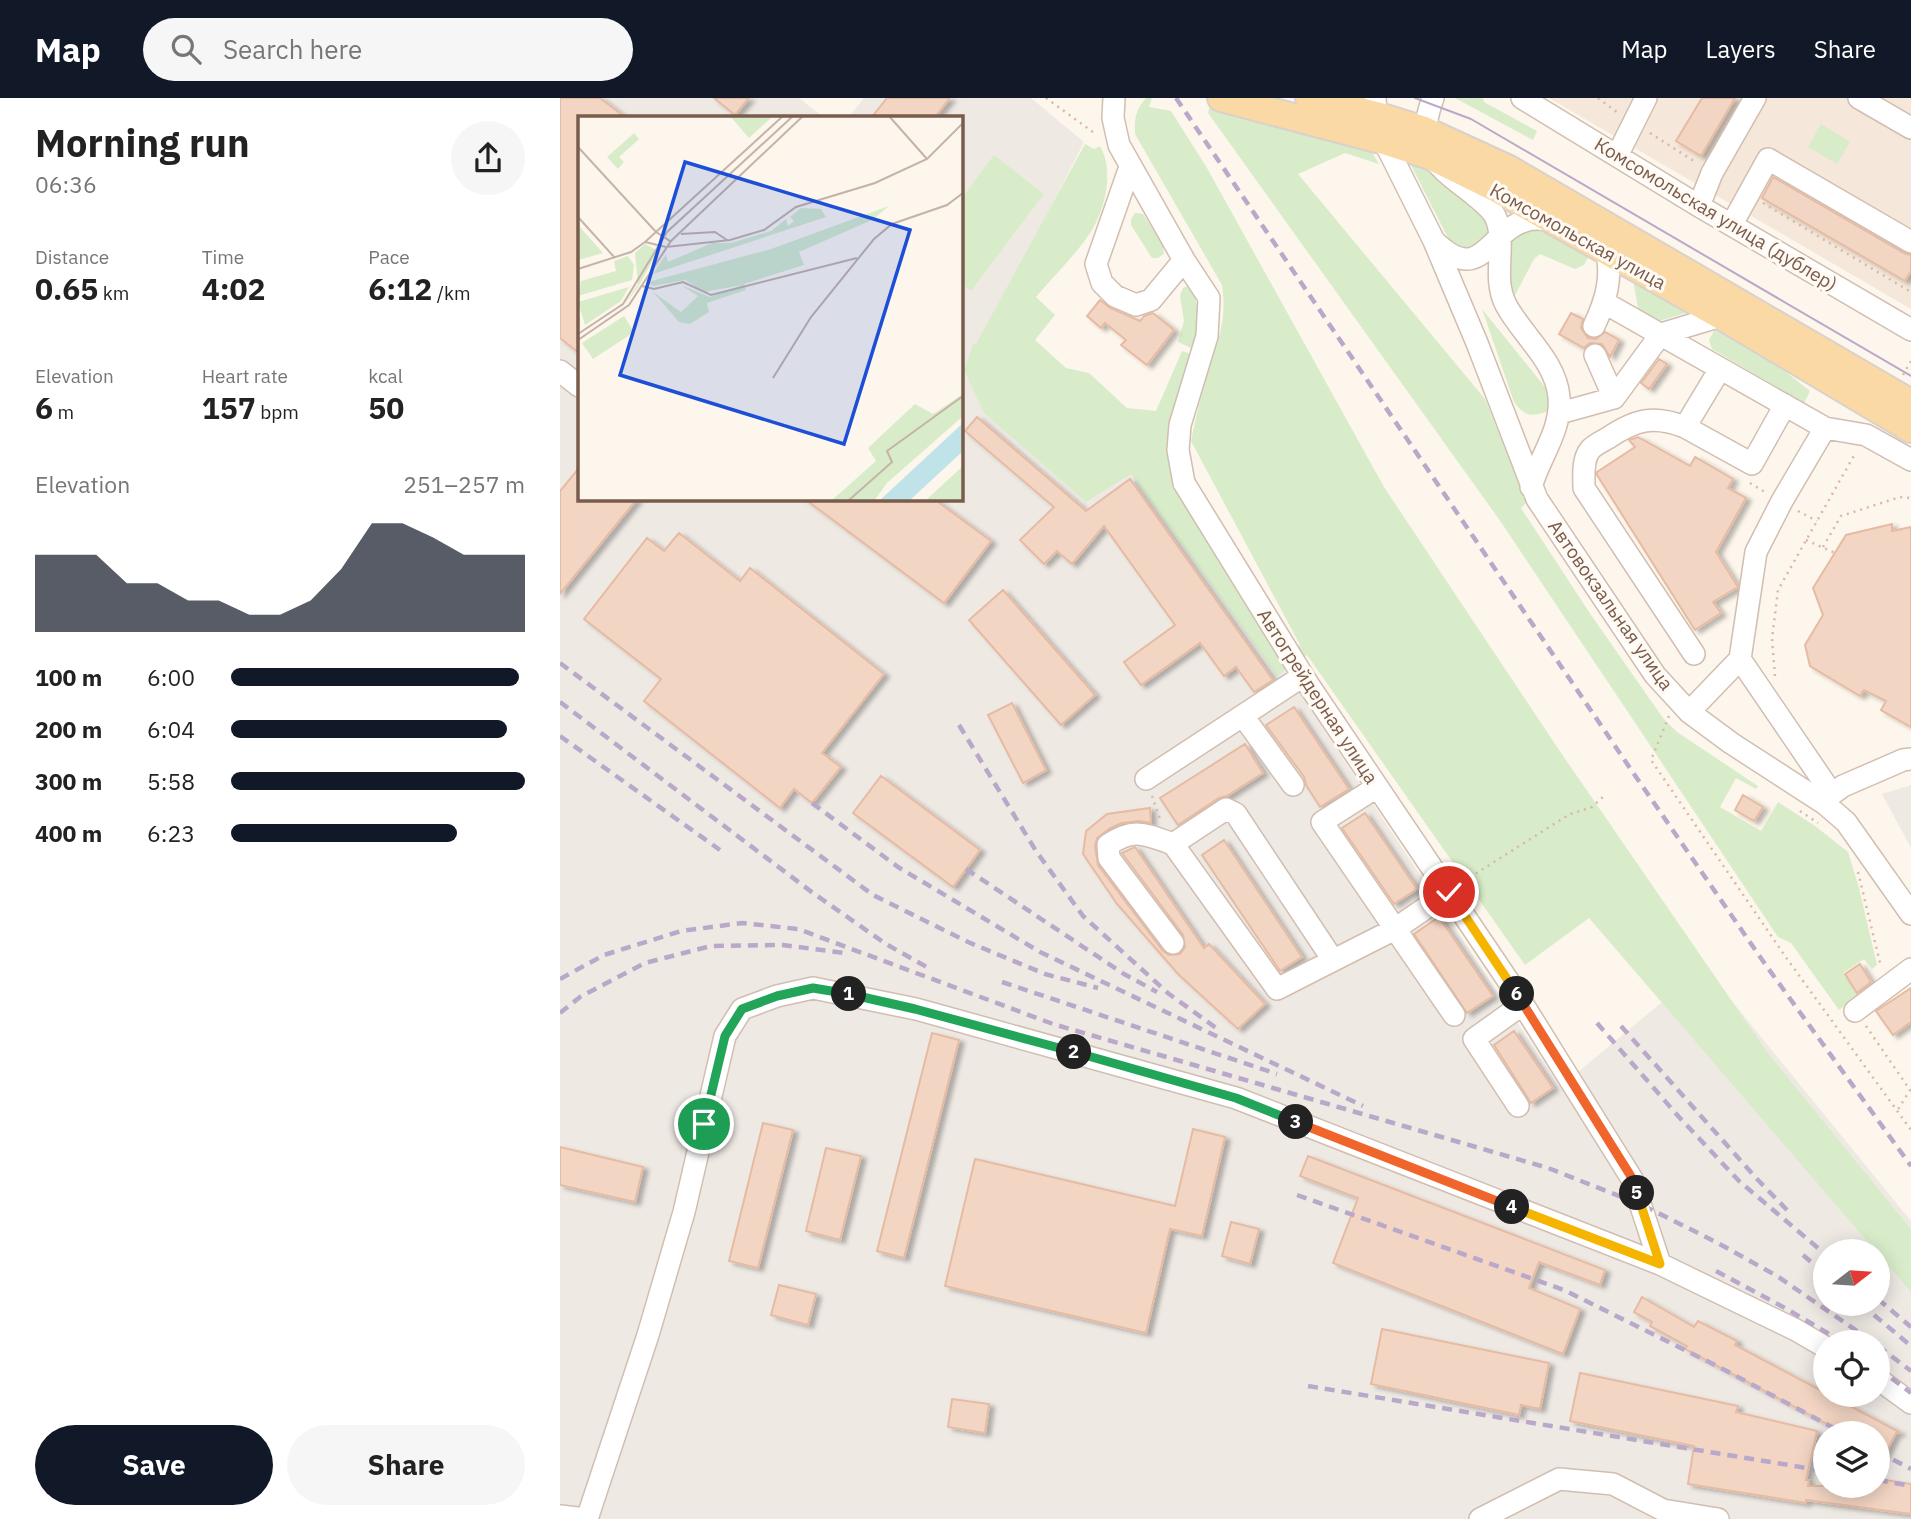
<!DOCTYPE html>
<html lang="en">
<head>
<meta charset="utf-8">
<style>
	body { margin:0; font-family:"IBM Plex Sans",sans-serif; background:#f6f6f6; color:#222; height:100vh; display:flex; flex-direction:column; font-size:26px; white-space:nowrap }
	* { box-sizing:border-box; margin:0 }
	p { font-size:23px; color:#767676 }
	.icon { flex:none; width:38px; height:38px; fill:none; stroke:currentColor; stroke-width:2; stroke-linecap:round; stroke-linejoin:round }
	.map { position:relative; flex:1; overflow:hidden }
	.sheet { display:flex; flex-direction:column; background:#fff; width:560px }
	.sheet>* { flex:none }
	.needle { width:46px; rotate:73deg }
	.buttons { position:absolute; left:1253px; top:1141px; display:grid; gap:14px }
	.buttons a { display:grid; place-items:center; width:77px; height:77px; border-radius:50%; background:#fff; box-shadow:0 4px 18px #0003; font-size:35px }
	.pin { position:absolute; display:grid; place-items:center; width:60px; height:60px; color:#fff; margin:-30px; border:4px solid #fff; border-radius:50%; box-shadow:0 2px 7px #0007 }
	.km { position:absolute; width:35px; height:35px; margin:-18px; border-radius:50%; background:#222; color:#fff; font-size:19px; line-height:35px; text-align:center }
	.round { display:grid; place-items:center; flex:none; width:74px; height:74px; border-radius:37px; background:#f6f6f6 }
	.summary { display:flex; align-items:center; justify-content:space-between; height:119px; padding:0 35px }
	h1 { font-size:38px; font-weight:700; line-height:52px }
	.metrics { display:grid; grid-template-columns:repeat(3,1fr); gap:10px; height:119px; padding:7px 35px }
	.metrics div { display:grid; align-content:center }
	.metrics b { font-size:30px; font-weight:700 }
	.metrics small { font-size:19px; font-weight:400 }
	.metrics p { font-size:19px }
	.chart { height:196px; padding:14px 35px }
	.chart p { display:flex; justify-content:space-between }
	.chart svg { width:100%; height:126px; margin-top:7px; fill:#111827; opacity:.7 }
	.primary-button { display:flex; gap:14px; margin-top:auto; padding:14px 35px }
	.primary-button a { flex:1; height:80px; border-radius:42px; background:#111827; color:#fff; font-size:28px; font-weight:700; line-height:80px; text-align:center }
	.primary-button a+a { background:#f6f6f6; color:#222 }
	ul { padding:0 35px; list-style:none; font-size:23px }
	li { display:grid; grid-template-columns:112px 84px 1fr; align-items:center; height:52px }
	li i { height:18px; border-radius:9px; background:#111827 }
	header { display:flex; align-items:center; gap:42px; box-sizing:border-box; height:98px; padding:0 35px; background:#111827; color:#fff }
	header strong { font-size:33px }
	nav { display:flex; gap:38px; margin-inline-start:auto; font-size:24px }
	.search { width:490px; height:63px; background:#f6f6f6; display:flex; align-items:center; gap:18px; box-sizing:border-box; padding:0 24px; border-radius:38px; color:#767676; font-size:26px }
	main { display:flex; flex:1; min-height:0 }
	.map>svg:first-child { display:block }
</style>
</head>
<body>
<header>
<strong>Map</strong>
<div class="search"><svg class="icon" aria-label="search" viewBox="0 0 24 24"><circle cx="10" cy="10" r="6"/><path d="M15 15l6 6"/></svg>Search here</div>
<nav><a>Map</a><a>Layers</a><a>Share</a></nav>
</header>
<main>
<section class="sheet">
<div class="summary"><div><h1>Morning run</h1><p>06:36</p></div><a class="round"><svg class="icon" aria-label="share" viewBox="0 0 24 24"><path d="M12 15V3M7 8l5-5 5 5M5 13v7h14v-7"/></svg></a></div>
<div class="metrics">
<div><p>Distance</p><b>0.65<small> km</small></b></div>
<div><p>Time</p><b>4:02</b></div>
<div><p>Pace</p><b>6:12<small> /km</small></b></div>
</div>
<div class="metrics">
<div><p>Elevation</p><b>6<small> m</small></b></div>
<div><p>Heart rate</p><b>157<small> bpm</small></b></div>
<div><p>kcal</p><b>50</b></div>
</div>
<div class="chart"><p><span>Elevation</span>251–257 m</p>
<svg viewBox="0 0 160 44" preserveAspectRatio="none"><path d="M0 44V17L10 17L20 17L30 27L40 27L50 33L60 33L70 38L80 38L90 33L100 22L110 6L120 6L130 11L140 17L150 17L160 17V44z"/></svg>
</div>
<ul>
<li><b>100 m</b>6:00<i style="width:98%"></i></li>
<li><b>200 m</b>6:04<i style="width:94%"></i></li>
<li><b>300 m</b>5:58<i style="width:100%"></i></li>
<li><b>400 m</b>6:23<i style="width:77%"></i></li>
</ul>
<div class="primary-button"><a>Save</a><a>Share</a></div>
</section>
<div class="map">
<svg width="1351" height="1421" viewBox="0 0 1351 1421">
	<defs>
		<filter id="shadow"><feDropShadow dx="5" dy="3" stdDeviation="2" flood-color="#0004"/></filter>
	</defs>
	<rect width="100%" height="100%" fill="#fdf6ec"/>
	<path fill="#f5e8da" d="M 989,0 L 1351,0 L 1351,211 Z"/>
	<path fill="#efe9e4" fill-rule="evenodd" d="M 0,0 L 239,0 L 263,19 L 19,19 L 19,401 L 401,401 L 401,19 L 289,19 L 304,0 L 471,0 L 524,44 L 410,268 L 590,368 L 1000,989 L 1144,869 L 1351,1123 L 1351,1421 L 0,1421 ZM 1265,1153 L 1318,1153 L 1318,1206 L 1265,1206 ZM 1265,1244 L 1318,1244 L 1318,1297 L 1265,1297 ZM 1265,1335 L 1318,1335 L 1318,1388 L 1265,1388 Z
		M 1351,687 L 1351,750 L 1322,696 Z"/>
	<path fill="#d8ecc9" d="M 586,0 L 592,0 L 589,9 L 611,13 L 647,70 L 824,389 L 997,649 L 1207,954 L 1351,1131 L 1351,1194 L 1029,820 L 965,867 L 747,557 L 717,578 L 571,376 L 526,404 L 424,315 L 404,272 L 413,246 L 416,246 L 525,46 L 534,51 L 540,48 C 554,72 546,108 532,132 C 519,153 493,179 476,199 L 495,217 L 475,242 L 506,270 L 529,275 L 567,310 L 596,313 L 622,253 L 631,256 L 608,334 L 614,386 L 724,555 L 740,547 L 631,343 C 636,320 641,296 648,273 C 659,238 667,224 662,187 L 575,36 C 574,21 576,11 586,0 Z
		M 895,0 L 923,0 L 924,4 L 977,33 L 973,42 Z
		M 651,3 L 810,51 L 819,66 L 785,55 L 738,76 L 925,301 L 967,404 L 961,410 L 1031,517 L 1103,620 L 1117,634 L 1198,688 L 1196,691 L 1176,680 L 1160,709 L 1201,733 L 1218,704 L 1255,728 L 1288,754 L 1299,790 L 1317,867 L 1312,871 L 1304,861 L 1283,875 L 1299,897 L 1279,912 L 1231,845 L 1218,839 L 941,424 L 648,15 Z
		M 1261,26 L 1290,44 L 1277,66 L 1248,49 Z
		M 434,57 L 484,96 L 411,193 L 401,185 L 401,101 Z
		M 858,61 L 929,124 L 929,140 L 907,152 L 889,142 L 851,67 L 853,62 Z
		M 575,115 L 583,116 L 603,147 L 604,156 L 598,160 L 592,160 L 571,127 L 571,121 Z
		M 974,127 L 1032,153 L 1024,167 L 1015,171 L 980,156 L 974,161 L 953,201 L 945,153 L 951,141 Z
		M 1072,175 L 1136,212 L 1099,223 L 1078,211 Z
		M 628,188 C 643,200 636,234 635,252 L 618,244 L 624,223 L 620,198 L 623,190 Z
		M 922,211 L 993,299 L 991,312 C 973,319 966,320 954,304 Z
		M 1163,229 L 1181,239 L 1250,293 L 1244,305 L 1152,251 L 1149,242 L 1155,231 Z"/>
	<path fill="#f3d5c3" stroke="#e6bba3" stroke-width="2" filter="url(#shadow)" d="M 0,0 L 40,0 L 65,19 L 19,19 L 19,255 L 0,240 Z
		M 154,0 L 189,0 L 175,17 Z
		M 327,0 L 390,0 L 375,19 L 312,19 Z
		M 1142,0 L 1175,0 L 1141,58 L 1116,43 Z
		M 1213,79 L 1344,155 L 1351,157 L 1351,173 L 1345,183 L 1202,100 Z
		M 540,202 L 550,210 L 580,223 L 584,218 L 593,215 L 614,232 L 587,267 L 561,247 L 566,242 L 545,225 L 541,230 L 527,218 Z
		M 1011,215 L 1023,221 L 1021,230 L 1028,240 L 1036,241 L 1045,234 L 1059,242 L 1050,259 L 1042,246 L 1030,245 L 1024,250 L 999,236 Z
		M 1099,261 L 1107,266 L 1089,291 L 1081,285 Z
		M 417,319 L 526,413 L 570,381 L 713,582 L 694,594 L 676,569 L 664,578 L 640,545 L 581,587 L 564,564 L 615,527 L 544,428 L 512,466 L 497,453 L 484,466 L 460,442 L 494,409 L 405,333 Z
		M 1078,339 L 1130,368 L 1135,359 L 1173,381 L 1168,390 L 1186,400 L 1156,454 L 1178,489 L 1153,504 L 1161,515 L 1135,532 L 1037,377 L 1037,374 L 1075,349 L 1069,342 Z
		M 19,370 L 19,401 L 77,401 L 0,496 L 0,393 Z
		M 245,401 L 374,401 L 431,443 L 384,505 Z
		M 1332,426 L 1332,433 L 1351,429 L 1351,629 L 1321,612 L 1326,603 L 1304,592 L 1300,598 L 1250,568 L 1245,547 L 1263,517 L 1253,490 L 1286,437 Z
		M 119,435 L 180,483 L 190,470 L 324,576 L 262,655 L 281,669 L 252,705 L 234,691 L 220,710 L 84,603 L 101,581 L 24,521 L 87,440 L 104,453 Z
		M 443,492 L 535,597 L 501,627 L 409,522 Z
		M 452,605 L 486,672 L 463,685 L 428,617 Z
		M 734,609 L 789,691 L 760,709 L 746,687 L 744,679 L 706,627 Z
		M 685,646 L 703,675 L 667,698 L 659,700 L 618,727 L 600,700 Z
		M 321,678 L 420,752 L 393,789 L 293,715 Z
		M 1183,697 L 1203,709 L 1194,723 L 1175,712 Z
		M 590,710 L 591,725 L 579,723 L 562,725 L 550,730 L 537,740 L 535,748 L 538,767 L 603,853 L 609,857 L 620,856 L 625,849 L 623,837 L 562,755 L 575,749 L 644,850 L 649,846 L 705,906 L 678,931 L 618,876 L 557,806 L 523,756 L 526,733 L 547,716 Z
		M 805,715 L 857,791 L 834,806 L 782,730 Z
		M 664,742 L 742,859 L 720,873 L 642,757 Z
		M 879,819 L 933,898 L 907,915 L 854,836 Z
		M 1300,866 L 1311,884 L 1297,895 L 1285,876 Z
		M 1351,890 L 1351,924 L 1333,937 L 1316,913 Z
		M 954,933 L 993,990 L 971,1005 L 934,947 Z
		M 372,935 L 399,942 L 344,1160 L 317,1153 Z
		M 203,1025 L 233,1032 L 198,1170 L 169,1163 Z
		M 633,1031 L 665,1039 L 642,1138 L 610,1131 L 586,1235 L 385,1188 L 415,1061 L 615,1108 Z
		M 0,1049 L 83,1069 L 75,1104 L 0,1087 Z
		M 266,1050 L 301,1058 L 280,1142 L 246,1133 Z
		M 748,1058 L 1045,1172 L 1040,1187 L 979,1164 L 969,1190 L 1020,1211 L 1003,1256 L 773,1165 L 798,1100 L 740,1078 Z
		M 671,1124 L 699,1131 L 690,1166 L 662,1158 Z
		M 219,1187 L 256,1196 L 248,1227 L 211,1217 Z
		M 1082,1199 L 1134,1229 L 1138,1223 L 1177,1243 L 1175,1247 L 1341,1335 L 1336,1335 L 1318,1369 L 1318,1335 L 1284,1335 L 1125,1251 L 1127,1248 L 1090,1228 L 1092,1224 L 1074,1214 Z
		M 822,1231 L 989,1265 L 980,1311 L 961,1307 L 959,1317 L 811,1286 Z
		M 1020,1275 L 1178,1308 L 1176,1314 L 1257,1333 L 1246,1382 L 1249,1382 L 1248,1388 L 1318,1388 L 1318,1381 L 1351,1386 L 1351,1416 L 1246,1402 L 1246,1405 L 1128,1386 L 1134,1348 L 1010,1323 Z
		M 392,1301 L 429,1306 L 425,1335 L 388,1329 Z"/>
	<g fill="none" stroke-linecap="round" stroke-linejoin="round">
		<g stroke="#d1beb0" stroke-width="24">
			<path id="minor" d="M 554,0 L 553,20 L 559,47 L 624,162 L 649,200 L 647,238 L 620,327 L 618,352 L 624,385 L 748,586 L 949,884 L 1072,1081 L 1100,1166
				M 815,0 L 816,17 L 824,43 L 874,143 L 917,245 L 977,401 L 1095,577 L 1129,614 L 1171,645 L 1265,706 L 1286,724 L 1351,816
				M 873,0 C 854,53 873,65 913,96 C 921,103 930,109 935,118 C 948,145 931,178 946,207 C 962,237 996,263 999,299 C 1002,332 980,358 971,389
				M 962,0 L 1139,108 L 1351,232
				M 1299,0 L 1351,30
				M 1057,58 L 1086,0
				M 570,69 L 536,166 L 542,185 L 555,198 L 576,207 L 591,202 L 624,162
				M 1139,108 L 1152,75 L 1195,0
				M 1172,126 L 1208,61 L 1351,144
				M 875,144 C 923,189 927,132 968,122 C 975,120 983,121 990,122
				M 1045,205 L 1265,330 L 1222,403 L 1196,454 L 1180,561 L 1272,696 L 1283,688 L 1343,662 L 1351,661
				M 1034,228 C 1046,202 1052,182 1047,154
				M 1035,257 L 1054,300
				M 1160,271 L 1125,329 L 1192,366 L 1225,307
				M 0,273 L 19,288
				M 1000,315 L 1054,300 L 1101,236 L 1161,218
				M 1125,329 C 1094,317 1076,321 1048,340 C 1043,343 1034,347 1030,352 C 1022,362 1024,378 1024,390 L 1134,556
				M 1265,330 L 1306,337 L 1351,362
				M 1129,614 L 1180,561
				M 683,618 L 733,687
				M 586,681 L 743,578
				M 817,689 L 762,724 L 894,917
				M 613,746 L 666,711 L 676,716 L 773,862
				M 613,845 L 549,760 L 548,747 C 574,729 585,736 613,746 L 717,891 L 835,831 L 889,794
				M 1295,913 L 1351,871
				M 958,1008 L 914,941 L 963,906
				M 1318,1281 L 1351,1305
				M 0,1418 L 26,1421
				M 27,1421 L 88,1237 L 124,1114 L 165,938 L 182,911 L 217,898 L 253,890 L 356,911 L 676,1000 L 1100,1166 L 1236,1232 L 1265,1249
				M 920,1421 L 999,1381 L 1053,1386 L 1103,1412 L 1158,1421"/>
		</g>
		<g stroke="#dad1cd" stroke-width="30">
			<path id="major" d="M 661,0 L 824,43 L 870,58 L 935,90 L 1161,218 L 1351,331
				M 749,0 L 816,17 L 864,32 L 949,71 L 1351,305"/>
		</g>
		<path stroke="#d9b8a5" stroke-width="2.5" stroke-dasharray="2 5" stroke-linecap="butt" d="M 486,0 L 537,37
			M 1038,0 L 1058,15
			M 1090,35 L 1137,65
			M 1203,105 L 1351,194
			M 1343,277 L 1351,263
			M 1190,385 L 1205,394
			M 1238,413 L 1257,423
			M 1246,442 L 1275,455
			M 1263,449 L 1281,418 L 1340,399 L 1351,400
			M 1215,578 L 1212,541 L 1218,492 L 1296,354
			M 1109,618 L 1091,662 L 1225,858 L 1351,1032
			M 592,698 L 600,721
			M 1240,713 L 1258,725
			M 1298,774 L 1321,869
			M 904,783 L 1010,716 L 1032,709 L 1044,698
			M 1306,928 L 1350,992 L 1337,1013"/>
		<use href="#minor" stroke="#fff" stroke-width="21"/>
		<use href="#major" stroke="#fbd9a5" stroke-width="26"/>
		<path stroke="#b9a8c9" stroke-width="2" d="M 855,0 L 911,21 L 1351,278"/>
		<path stroke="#b9a8c9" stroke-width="4.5" stroke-dasharray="10 7" stroke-linecap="butt" d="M 616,0 L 1074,676 L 1205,866 L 1351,1068
			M 0,565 L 313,797 L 408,844 L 485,876 L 538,890
			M 0,604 L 253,795 L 326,846 L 372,872
			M 399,627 L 476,753 L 523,818 L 609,896 L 659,932
			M 0,638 L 160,752
			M 252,705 L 338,769 L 480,854 L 803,1008
			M 406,771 L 564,876 L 597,894
			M 0,881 L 44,857 L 121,833 L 182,825 L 238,831 L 493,926 L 988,1070 L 1082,1107 L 1156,1144 L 1217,1178 L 1313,1244
			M 442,884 L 717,976
			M 0,915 L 20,899 L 85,865 L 151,848 L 223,847 L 284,855
			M 1037,925 L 1119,1019 L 1179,1083 L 1265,1156
			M 1061,928 L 1197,1081 L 1227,1112
			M 737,1097 L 1004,1192 L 1161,1270 L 1283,1335
			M 1243,1157 L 1265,1176
			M 1156,1173 L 1225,1210 L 1283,1244
			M 1318,1201 L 1351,1229
			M 1301,1206 L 1351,1248
			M 1318,1248 L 1351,1273
			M 1318,1270 L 1351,1295
			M 748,1288 L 1265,1373
			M 1318,1354 L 1351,1371
			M 1318,1382 L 1351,1388"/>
	</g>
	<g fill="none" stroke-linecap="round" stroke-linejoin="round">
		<g stroke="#fff" stroke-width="14">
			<path id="split-1" d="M 144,1026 L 165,938 L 182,911 L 217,898 L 253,890 L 289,896"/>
		</g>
		<g stroke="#fff" stroke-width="14">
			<path id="split-2" d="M 289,896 L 355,911 L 514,954"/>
		</g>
		<g stroke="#fff" stroke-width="14">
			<path id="split-3" d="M 514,954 L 676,1000 L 736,1024"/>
		</g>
		<g stroke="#fff" stroke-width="14">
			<path id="split-4" d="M 736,1024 L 952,1109"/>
		</g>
		<g stroke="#fff" stroke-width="14">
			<path id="split-5" d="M 952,1109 L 1100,1166 L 1077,1095"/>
		</g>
		<g stroke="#fff" stroke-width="14">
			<path id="split-6" d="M 957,896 L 1072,1080 L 1077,1095"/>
		</g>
		<g stroke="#fff" stroke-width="14">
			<path id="split-7" d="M 889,794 L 957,896"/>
		</g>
		<use href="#split-1" stroke="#22a559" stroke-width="9"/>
		<use href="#split-2" stroke="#22a559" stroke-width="9"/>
		<use href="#split-3" stroke="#22a559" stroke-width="9"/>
		<use href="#split-4" stroke="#f0652b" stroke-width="9"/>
		<use href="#split-5" stroke="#f5b400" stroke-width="9"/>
		<use href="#split-6" stroke="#f0652b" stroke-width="9"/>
		<use href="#split-7" stroke="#f5b400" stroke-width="9"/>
	</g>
	<g text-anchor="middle" stroke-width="6" stroke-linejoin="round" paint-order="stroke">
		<g font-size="19" fill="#7a5c4d" stroke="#fffaf3">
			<text transform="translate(1156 116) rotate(31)" y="7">Комсомольская улица (дублер)</text>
			<text transform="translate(1018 138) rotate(29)" y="7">Комсомольская улица</text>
			<text transform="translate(1051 507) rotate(55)" y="7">Автовокзальная улица</text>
			<text transform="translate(758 598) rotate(57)" y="7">Автогрейдерная улица</text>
		</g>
	</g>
	<g transform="translate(18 18)">
		<rect width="385" height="385" fill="#fdf6ec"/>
		<path d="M 152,0 L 193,0 L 194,1 L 171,22 ZM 56,17 L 61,23 L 41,41 L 46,46 L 40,53 L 29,41 ZM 311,90 L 294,104 L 221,136 L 226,149 L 166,168 L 168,174 L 129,187 L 131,196 L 112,208 L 101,206 L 75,176 L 103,196 L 120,180 L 103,169 L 132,181 L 164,169 L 126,176 L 107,164 L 75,170 L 70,166 L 193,133 ZM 223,92 L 243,93 L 248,101 L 75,158 L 88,138 L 90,146 L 134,127 L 153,127 L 193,115 L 208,103 L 210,110 L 216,105 L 212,101 ZM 0,109 L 25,137 L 0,144 ZM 67,128 L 80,135 L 60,171 L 47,188 L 60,168 L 57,137 ZM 50,140 L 56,149 L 54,164 L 0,180 L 3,165 L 38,155 L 36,145 ZM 51,171 L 43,185 L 7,209 L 0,186 ZM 46,200 L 56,216 L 15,243 L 4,227 ZM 385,278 L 385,300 L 309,367 L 296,385 L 253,385 L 298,345 L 290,332 L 337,288 L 355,298 ZM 385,350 L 385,385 L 347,385 Z" fill="#d8ecc9"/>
		<path d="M 385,307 L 385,335 L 331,385 L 301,385 Z" fill="#bfe3e8"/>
		<path fill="none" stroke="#c5b3a7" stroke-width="2" d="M 311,0 L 349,43M 0,31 L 78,116 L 92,125M 0,101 L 37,142M 103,118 L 137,116 L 149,124M 67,126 L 88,131 L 152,124 L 186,114 L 218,91 L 297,67 L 349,43 L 385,7M 0,153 L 53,136 L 67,126 L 205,0M 64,170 L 76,173 L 105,166 L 133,179 L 279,142M 0,218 L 45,188 L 89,116 L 215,0M 0,224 L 51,189 L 93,125 L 225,0M 195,262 L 233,201 L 296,123 L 314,108 L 369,89 L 385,77M 270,385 L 314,346 L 309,335 L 385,280"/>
		<path fill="#1d4ed8" fill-opacity="0.15" stroke="#1d4ed8" stroke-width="3.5" d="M 107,46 L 332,114 L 266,328 L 42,259 Z"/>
		<rect width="385" height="385" fill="none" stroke="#7a5c4d" stroke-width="3.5"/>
	</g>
</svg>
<div class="buttons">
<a><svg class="needle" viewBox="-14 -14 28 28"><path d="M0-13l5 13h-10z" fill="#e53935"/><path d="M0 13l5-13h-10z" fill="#767676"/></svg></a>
<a><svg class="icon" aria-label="locate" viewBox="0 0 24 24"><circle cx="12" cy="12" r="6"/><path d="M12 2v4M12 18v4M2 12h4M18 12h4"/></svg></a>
<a><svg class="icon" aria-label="layers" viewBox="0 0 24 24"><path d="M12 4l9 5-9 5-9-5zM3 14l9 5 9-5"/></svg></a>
</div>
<div class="pin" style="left:144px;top:1026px;background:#1e9e55"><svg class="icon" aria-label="arrive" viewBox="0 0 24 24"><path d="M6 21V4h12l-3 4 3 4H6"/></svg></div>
<div class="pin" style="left:889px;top:794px;background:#d93025"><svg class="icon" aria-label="check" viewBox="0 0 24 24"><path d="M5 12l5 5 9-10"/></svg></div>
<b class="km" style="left:289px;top:896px">1</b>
<b class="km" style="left:514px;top:954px">2</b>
<b class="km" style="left:736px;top:1024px">3</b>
<b class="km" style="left:952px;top:1109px">4</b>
<b class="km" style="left:1077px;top:1095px">5</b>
<b class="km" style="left:957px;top:896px">6</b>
</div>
</main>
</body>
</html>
